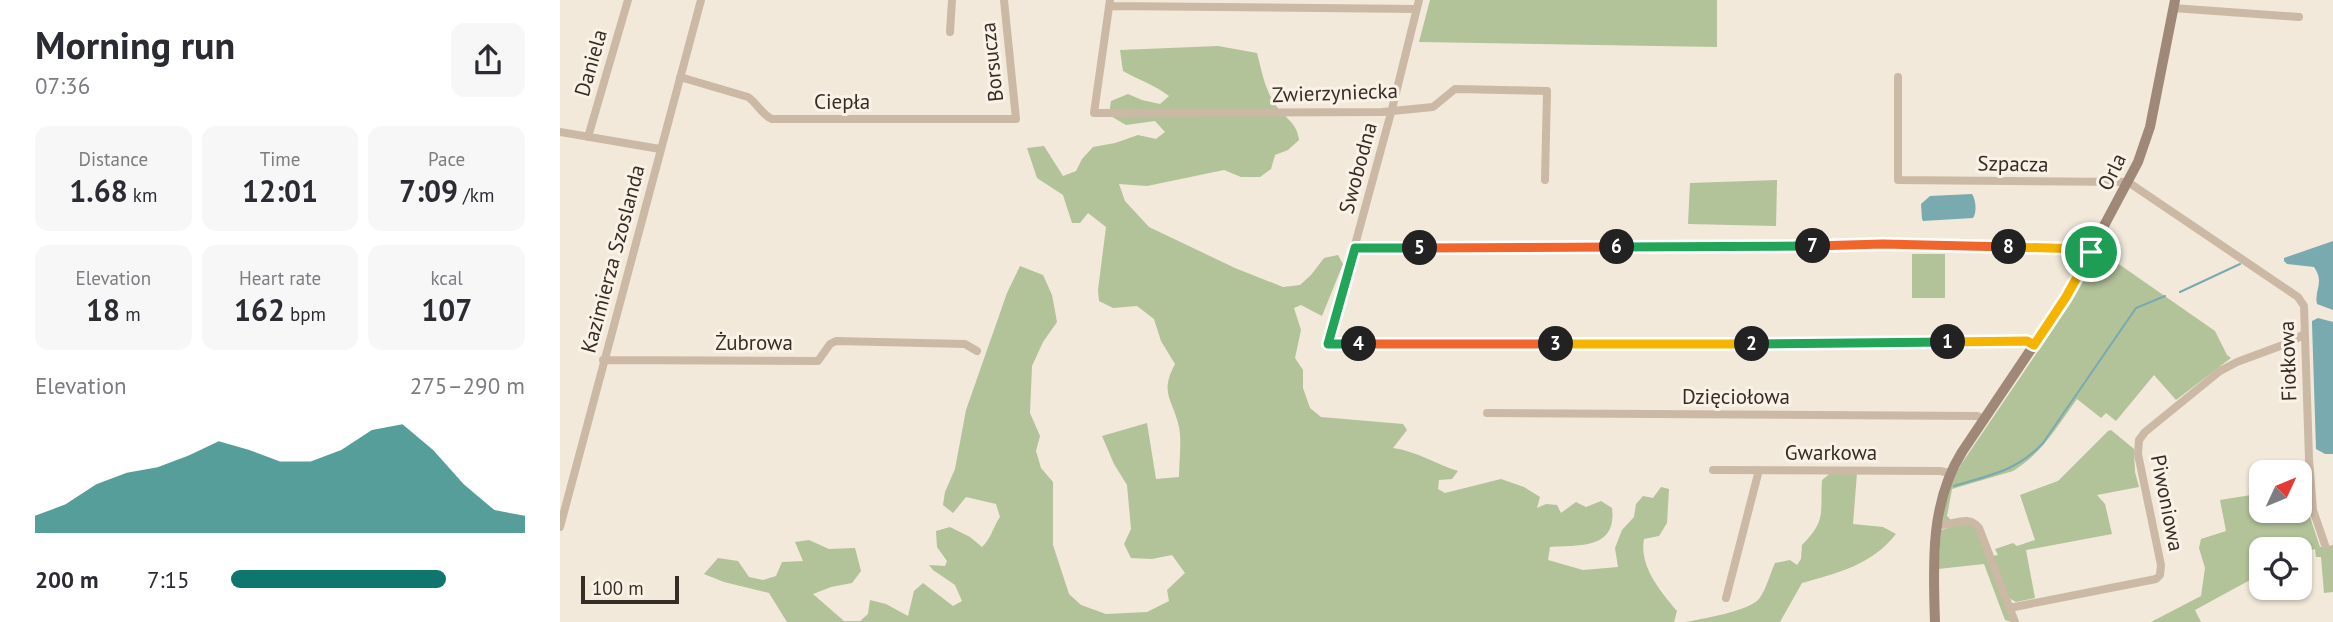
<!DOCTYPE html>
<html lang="en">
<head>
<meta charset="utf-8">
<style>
	body { margin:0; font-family:"PT Sans",sans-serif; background:#f7f7f7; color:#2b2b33; height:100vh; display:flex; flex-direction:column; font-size:26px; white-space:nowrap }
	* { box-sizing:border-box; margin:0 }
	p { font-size:23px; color:#7c7c81 }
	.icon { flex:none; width:38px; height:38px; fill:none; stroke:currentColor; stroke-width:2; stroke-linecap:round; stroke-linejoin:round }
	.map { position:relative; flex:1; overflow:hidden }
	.panel { display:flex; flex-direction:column; background:#fff; width:560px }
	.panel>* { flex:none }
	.needle { width:46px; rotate:46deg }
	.controls { position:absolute; left:1689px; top:460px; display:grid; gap:14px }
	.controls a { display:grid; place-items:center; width:63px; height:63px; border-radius:14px; background:#fff; box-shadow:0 2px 5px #0004; font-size:35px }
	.scale { position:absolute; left:21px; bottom:18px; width:98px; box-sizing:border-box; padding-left:7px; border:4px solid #372d27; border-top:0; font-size:19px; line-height:24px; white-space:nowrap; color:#372d27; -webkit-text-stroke:5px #faf2e6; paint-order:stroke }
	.pin { position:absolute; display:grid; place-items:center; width:60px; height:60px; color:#fff; margin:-30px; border:4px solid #fff; border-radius:50%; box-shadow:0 2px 7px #0007 }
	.km { position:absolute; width:35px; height:35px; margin:-18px; border-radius:50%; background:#222; color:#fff; font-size:19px; line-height:35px; text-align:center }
	.round { display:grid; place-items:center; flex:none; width:74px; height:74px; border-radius:14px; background:#f7f7f7 }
	.head { display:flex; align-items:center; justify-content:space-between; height:119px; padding:0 35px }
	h1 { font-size:38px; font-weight:600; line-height:52px }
	.figures { display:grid; grid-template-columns:repeat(3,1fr); gap:10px; height:119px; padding:7px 35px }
	.figures div { display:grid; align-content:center; border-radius:14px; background:#f7f7f7; text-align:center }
	.figures b { font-size:30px; font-weight:600 }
	.figures small { font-size:19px; font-weight:400 }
	.figures p { font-size:19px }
	.chart { height:196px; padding:14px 35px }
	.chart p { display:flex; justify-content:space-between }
	.chart svg { width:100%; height:126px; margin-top:7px; fill:#0f766e; opacity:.7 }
	ul { padding:0 35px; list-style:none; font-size:23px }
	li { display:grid; grid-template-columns:112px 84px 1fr; align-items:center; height:52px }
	li i { height:18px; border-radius:9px; background:#0f766e }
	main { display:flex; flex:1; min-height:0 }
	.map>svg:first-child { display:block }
</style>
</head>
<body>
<main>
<section class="panel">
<div class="head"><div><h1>Morning run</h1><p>07:36</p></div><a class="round"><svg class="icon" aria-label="share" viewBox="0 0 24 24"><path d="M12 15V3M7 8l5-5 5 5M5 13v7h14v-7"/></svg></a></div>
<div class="figures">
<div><p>Distance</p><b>1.68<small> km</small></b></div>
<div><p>Time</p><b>12:01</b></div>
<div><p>Pace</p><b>7:09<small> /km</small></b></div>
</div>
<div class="figures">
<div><p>Elevation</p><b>18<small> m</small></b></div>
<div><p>Heart rate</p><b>162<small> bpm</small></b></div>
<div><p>kcal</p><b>107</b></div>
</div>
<div class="chart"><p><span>Elevation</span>275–290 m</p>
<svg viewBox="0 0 160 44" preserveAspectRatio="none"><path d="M0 44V38L10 34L20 27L30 23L40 21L50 17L60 12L70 15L80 19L90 19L100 15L110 8L120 6L130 15L140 27L150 36L160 38V44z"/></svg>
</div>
<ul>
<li><b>200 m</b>7:15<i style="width:73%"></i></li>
</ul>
</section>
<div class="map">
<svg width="1773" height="622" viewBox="0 0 1773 622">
	<rect width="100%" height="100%" fill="#f2e9da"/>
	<path fill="#b2c299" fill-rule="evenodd" d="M 870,0 L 1157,0 L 1157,47 L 859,42 Z
		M 658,46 L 697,53 C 702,72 705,91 717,107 C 727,120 737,123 739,140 L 728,150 L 715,155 L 711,169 L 700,177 L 681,177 L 664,170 L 587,186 L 559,184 L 565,201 L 589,227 L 675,268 L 723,287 L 740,285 L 751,275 L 764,258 L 778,255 L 783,264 L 762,316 L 741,305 L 734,308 L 741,330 L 735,358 L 743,370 L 743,388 L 750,408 L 761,417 L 843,424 L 847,430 L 833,448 C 856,451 876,464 898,471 L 892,479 L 879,480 L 878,489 L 885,493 L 941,479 L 964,487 L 980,497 L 977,508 L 986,504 L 997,505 L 1001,513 L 1016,502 L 1026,507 L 1041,501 L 1052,508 C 1057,550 1019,545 990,547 L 988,560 L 1023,570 L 1058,567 L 1055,548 L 1062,530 L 1074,517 L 1076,504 L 1083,496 L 1093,498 L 1101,487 L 1109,489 L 1107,523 L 1099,536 L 1084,539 C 1079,566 1100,591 1117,611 L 1114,622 L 227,622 L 209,593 L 164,582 L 144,574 L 158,558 L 178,561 L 189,577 L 203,580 L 216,576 L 222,562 L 243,561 L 235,542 L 249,540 L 269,549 L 295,548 L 301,571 L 292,583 L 271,587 L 253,594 L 284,621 L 300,621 L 308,614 L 310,600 L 326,604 L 348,616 L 354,591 L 363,583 L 393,606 L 402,601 L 395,585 L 373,570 L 369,565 L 385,566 L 387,561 L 377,547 L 376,531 L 390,527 L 410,537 L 422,547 C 431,539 433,527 440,517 L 436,504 L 406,497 L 393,513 L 383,505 L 385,492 L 395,469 L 406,410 L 447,293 L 460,266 L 483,275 L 492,295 L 497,322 L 483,342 L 472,366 L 470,413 L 480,436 L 476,451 L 481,468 L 493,482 L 493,545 L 509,594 L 521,605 L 546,614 L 587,612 L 609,601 L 607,590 L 625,573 L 612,555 L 592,559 L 571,558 L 564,544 L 571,529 L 567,485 L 554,464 L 542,436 L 587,423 L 596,479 L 619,477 C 619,462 622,442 619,427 C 613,399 599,394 615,364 L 601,341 L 594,319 L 577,306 L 553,308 L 539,301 L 538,290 L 546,227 L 528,213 L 520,223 L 512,223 L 503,195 L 477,178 L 467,148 L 484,146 L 503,176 L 516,171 L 522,159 L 533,147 L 555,143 L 578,135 L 596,139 L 605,132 L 595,121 L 566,125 L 549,115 L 551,101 L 568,94 L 582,100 L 600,104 L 609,96 C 595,85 579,80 563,71 L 560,50 Z
		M 1217,180 L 1216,226 L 1128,224 L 1130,183 Z
		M 1540,251 L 1655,331 L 1667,355 L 1671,358 L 1616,400 L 1594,375 L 1556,421 L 1546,413 L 1541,418 L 1517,399 C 1498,425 1482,454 1453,471 L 1392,489 L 1387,516 L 1391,520 L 1383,523 C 1383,501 1391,482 1402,463 L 1512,301 Z
		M 1352,254 L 1385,254 L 1385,298 L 1352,298 Z
		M 1551,430 L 1574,449 L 1575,472 L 1579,487 L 1537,495 L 1545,504 L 1552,534 L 1466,550 L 1475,598 L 1456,602 L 1449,598 L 1433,556 L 1438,555 L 1435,549 L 1453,543 L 1457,546 L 1475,540 L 1460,495 L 1498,481 L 1548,431 Z
		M 1746,462 L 1747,508 L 1760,547 L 1773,545 L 1773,592 L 1764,593 L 1761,557 L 1756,557 L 1755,549 L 1740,553 L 1740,550 L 1701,550 L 1701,574 L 1635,610 L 1641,622 L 1591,622 L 1641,596 L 1645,568 L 1639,548 L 1641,539 L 1666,531 L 1660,500 L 1697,494 L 1694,468 ZM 1701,472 L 1740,472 L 1740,511 L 1701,511 Z
		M 1272,472 L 1297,473 L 1293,524 L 1323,527 L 1336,534 C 1312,565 1277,573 1242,583 L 1220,622 L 1125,622 C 1142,619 1189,611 1199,599 C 1206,590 1210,574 1215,563 L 1230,560 L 1237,565 L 1241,559 L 1242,545 C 1267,520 1260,512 1262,480 Z
		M 1405,523 L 1415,526 L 1452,622 L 1445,620 L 1424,564 L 1378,569 L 1381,530 Z"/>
	<path fill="#78aab0" d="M 1412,194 C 1416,200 1417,212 1413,218 L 1363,221 L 1362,219 L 1361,204 L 1370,196 Z
		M 1773,241 L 1773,310 L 1757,304 C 1754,289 1765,283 1754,267 L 1727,264 L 1724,261 L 1724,258 Z
		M 1758,318 L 1773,322 L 1773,454 L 1765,454 L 1756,449 L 1752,324 L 1752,321 Z"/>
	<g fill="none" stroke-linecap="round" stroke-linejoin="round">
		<path stroke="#78aab0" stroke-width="2" d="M 1620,292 L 1680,264
			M 1394,486 C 1430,475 1457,471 1483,443 L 1576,308 L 1605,296"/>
		<path stroke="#cbb9a6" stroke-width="8" d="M 550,0 L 534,113 L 822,112 L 873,107 L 895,89 L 987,91 L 985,180
			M 859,0 L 832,109 L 768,344 L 1467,341 L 1474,345
			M 549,6 L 856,9
			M 1613,8 L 1739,17
			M 390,32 L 392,0
			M 120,77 L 188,97 C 197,103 202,115 212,119 L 456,119 L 444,0
			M 1338,77 L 1338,180 L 1568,182 L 1738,297 L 1744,306 L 1749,459 L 1753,510 L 1765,545
			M 0,132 L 100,149
			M 28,137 L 68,0
			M 795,248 L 1323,244 L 1524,249 L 1531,252
			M 43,360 L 258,361 L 270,344 L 276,341 L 405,344 L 417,351
			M 927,413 L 1417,416 L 1424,419
			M 1153,470 L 1380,471 L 1390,473
			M 1376,525 C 1392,527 1407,513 1419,528 L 1455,622
			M 0,527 L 141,0
			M 1166,598 L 1199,470
			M 1449,608 L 1596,579 L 1600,575 L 1601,565 L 1578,454 L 1579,440 L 1585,432 L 1660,371 L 1677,362 L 1731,342 L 1744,334"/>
		<path stroke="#9f8877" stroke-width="10" d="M 1375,622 C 1373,564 1370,503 1402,452 L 1506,297 L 1578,162 L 1590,127 L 1615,0"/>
	</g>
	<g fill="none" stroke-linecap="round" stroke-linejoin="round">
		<g stroke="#fff" stroke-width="14">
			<path id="split-1" d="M 1388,342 L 1467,341 L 1474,345 L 1506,297 L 1531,252"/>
		</g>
		<g stroke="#fff" stroke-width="14">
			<path id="split-2" d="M 1192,344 L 1388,342"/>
		</g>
		<g stroke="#fff" stroke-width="14">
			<path id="split-3" d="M 996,344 L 1192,344"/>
		</g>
		<g stroke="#fff" stroke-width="14">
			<path id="split-4" d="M 799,344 L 996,344"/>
		</g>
		<g stroke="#fff" stroke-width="14">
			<path id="split-5" d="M 799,344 L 768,344 L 795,248 L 860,248"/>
		</g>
		<g stroke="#fff" stroke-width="14">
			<path id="split-6" d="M 860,248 L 1057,247"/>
		</g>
		<g stroke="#fff" stroke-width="14">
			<path id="split-7" d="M 1057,247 L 1253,246"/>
		</g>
		<g stroke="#fff" stroke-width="14">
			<path id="split-8" d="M 1253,246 L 1323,244 L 1449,247"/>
		</g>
		<g stroke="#fff" stroke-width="14">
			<path id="split-9" d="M 1449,247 L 1524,249 L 1531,252"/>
		</g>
		<use href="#split-1" stroke="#f5b400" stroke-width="9"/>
		<use href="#split-2" stroke="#22a559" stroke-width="9"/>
		<use href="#split-3" stroke="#f5b400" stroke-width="9"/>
		<use href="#split-4" stroke="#f0652b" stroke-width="9"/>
		<use href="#split-5" stroke="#22a559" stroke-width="9"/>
		<use href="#split-6" stroke="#f0652b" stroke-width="9"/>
		<use href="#split-7" stroke="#22a559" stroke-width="9"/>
		<use href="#split-8" stroke="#f0652b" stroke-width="9"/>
		<use href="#split-9" stroke="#f5b400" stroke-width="9"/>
	</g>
	<g text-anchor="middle" stroke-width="6" stroke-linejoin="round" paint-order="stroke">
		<g font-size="21" fill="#372d27" stroke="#faf2e6">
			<text transform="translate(432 62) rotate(-96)" y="7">Borsucza</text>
			<text transform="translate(31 63) rotate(-74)" y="7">Daniela</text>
			<text transform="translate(775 93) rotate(-2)" y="7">Zwierzyniecka</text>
			<text x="282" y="109">Ciepła</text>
			<text transform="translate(1453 164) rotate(1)" y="7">Szpacza</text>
			<text transform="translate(798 168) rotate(-75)" y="7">Swobodna</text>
			<text transform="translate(1552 172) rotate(-64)" y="7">Orla</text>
			<text transform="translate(53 259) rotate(-75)" y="7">Kazimierza Szoslanda</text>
			<text x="194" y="350">Żubrowa</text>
			<text transform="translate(1728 361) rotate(-92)" y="7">Fiołkowa</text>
			<text x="1176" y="404">Dzięciołowa</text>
			<text x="1271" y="460">Gwarkowa</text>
			<text transform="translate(1607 503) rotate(79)" y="7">Piwoniowa</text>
		</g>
	</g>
</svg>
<div class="controls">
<a><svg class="needle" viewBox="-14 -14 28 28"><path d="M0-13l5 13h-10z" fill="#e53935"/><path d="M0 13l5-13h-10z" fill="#7c7c81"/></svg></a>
<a><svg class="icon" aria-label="locate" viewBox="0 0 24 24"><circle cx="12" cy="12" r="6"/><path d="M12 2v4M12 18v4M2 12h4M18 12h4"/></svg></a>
</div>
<div class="scale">100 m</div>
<div class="pin" style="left:1531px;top:252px;background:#1e9e55"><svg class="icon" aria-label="arrive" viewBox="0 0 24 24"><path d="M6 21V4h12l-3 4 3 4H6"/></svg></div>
<b class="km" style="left:1388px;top:342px">1</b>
<b class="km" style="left:1192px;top:344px">2</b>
<b class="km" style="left:996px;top:344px">3</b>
<b class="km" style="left:799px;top:344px">4</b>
<b class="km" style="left:860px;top:248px">5</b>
<b class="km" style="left:1057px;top:247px">6</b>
<b class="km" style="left:1253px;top:246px">7</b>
<b class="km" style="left:1449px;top:247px">8</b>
</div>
</main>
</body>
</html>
